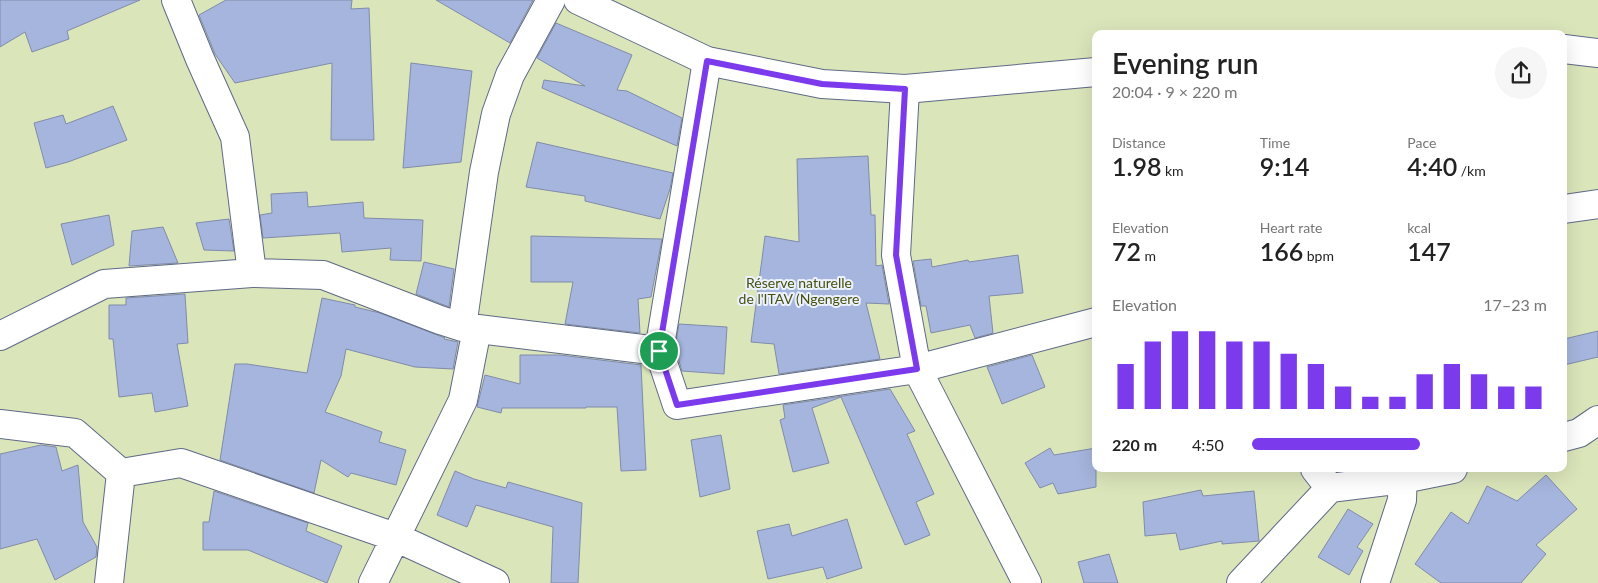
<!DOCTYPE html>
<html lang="en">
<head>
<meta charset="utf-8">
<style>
	body { margin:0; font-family:Lato,sans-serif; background:#f6f6f6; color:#222; height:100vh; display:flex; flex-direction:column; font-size:19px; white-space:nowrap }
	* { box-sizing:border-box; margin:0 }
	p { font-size:16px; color:#767676 }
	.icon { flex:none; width:28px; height:28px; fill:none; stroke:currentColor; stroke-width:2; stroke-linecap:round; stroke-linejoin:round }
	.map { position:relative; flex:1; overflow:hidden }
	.drawer { position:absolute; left:1092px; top:30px; width:475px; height:442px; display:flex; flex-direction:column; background:#fff; border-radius:10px; box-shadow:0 5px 20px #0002 }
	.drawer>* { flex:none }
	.pin { position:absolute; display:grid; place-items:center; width:42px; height:42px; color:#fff; margin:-21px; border:2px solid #fff; border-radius:50%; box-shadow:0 1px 5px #0007 }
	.round { display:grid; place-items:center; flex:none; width:52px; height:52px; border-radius:26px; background:#f6f6f6 }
	.overview { display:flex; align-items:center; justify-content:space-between; height:85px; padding:0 20px }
	h1 { font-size:28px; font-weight:600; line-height:38px }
	.figures { display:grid; grid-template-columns:repeat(3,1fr); gap:8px; height:85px; padding:5px 20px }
	.figures div { display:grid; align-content:center }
	.figures b { font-size:25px; font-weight:600 }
	.figures small { font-size:14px; font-weight:400 }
	.figures p { font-size:14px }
	.chart { height:140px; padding:10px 20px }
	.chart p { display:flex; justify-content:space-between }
	.chart svg { width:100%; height:90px; margin-top:5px; stroke:#7c3aed; stroke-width:6 }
	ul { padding:0 20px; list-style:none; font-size:16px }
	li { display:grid; grid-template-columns:80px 60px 1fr; align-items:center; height:38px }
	li i { height:12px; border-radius:6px; background:#7c3aed }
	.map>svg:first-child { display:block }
</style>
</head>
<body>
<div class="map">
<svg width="1598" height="583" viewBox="0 0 1598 583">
	<rect width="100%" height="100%" fill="#ecf1ff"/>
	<path fill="#dbe5ba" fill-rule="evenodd" d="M 0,0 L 1598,0 L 1598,583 L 0,583 ZM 1096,34 L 1564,34 L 1564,469 L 1096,469 Z"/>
	<path fill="#a6b5dd" stroke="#808baa" d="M 0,0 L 140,0 L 67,31 L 69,39 L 32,52 L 25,32 L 0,47 Z
		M 226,0 L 352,0 L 351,9 L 369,8 L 374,140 L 331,140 L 332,63 L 235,83 L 215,54 L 199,15 Z
		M 436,0 L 533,0 L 510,43 Z
		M 556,23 L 632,55 L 617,90 L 627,91 L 682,118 L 677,146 L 542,88 L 544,80 L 585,86 L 537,58 Z
		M 411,63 L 472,71 L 461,162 L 403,168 Z
		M 113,106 L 127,140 L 68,162 L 46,168 L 34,123 L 63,115 L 66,124 Z
		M 537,142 L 673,173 L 670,189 L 660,219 L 585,201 L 585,196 L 526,187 Z
		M 868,156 L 871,215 L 875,215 L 876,266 L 882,265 L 889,304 L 866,303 L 880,359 L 779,374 L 774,344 L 751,342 L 765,236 L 799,242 L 797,159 Z
		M 307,192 L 308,207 L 363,202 L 364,218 L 423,220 L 421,261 L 390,260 L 391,248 L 342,252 L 340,233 L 263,238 L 260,215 L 272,213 L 271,194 Z
		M 109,215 L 114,245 L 72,265 L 61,224 Z
		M 229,219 L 234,251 L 204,250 L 196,223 Z
		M 163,227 L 178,263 L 129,266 L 132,231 Z
		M 531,236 L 662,239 L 651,297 L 638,299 L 640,333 L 565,324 L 573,282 L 531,282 Z
		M 1018,255 L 1023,293 L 989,296 L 993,333 L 975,338 L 970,325 L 931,333 L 926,306 L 921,306 L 913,261 L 931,259 L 932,267 L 968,260 L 969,262 Z
		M 424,262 L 454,269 L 449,307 L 416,294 Z
		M 185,294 L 188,343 L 177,344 L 188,406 L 155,412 L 152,393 L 119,397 L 113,339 L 109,339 L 109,305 L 126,305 L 126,298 Z
		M 322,298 L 355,305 L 355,307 L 380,313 L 445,338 L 444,339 L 458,342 L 453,369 L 415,367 L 346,349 L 341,376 L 325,412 L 382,432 L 379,442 L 406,450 L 396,485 L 351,473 L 348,477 L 321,460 L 314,493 L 220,460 L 235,364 L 247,364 L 307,373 Z
		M 679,324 L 727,327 L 724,374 L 682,371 L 675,347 Z
		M 1598,331 L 1598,357 L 1564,365 L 1564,339 Z
		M 520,355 L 560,355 L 641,365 L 646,470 L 621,471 L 617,407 L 586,407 L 586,408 L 502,408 L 501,413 L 477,407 L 485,375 L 520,384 Z
		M 1032,355 L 1045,387 L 1002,404 L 987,367 Z
		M 890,389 L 915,431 L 907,434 L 934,494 L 916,502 L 930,535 L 905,545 L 841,397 L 812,408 L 829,463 L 793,472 L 780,420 L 785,418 L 783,405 Z
		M 721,435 L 730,489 L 700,497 L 691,440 Z
		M 41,445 L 56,447 L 62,471 L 78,465 L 83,522 L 97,547 L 96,557 L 55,580 L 37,539 L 0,549 L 0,454 Z
		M 1050,448 L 1054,455 L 1096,448 L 1096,487 L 1058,494 L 1053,483 L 1040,488 L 1025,463 Z
		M 455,471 L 474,479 L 506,488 L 508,482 L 582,503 L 578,583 L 551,583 L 553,527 L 476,505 L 467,527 L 437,515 Z
		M 1546,475 L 1577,509 L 1536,545 L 1546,554 L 1521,583 L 1441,583 L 1415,564 L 1451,512 L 1468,524 L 1487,486 L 1517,501 Z
		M 1201,490 L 1203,496 L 1254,491 L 1259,541 L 1222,544 L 1222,541 L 1180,550 L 1176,533 L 1145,536 L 1143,502 Z
		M 214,491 L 308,523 L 306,531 L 342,546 L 327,583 L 248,550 L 203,550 L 203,522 L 209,522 Z
		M 1348,509 L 1373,524 L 1357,547 L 1363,551 L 1349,575 L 1318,557 Z
		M 847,519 L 862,568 L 827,579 L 823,567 L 768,579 L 757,531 L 789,524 L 792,536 Z
		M 1109,554 L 1118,583 L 1084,583 L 1078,562 Z"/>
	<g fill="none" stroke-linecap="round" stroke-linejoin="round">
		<g stroke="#5e6987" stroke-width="30">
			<path id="minor" d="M 176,0 L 200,59 L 235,137 L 252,273
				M 707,61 L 659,351 L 677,405 L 917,369 L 1096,322
				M 905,89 L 896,255 L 917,369 L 1027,583
				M 1564,209 L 1598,204
				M 462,327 L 484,172 L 496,114 L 510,75 L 551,0
				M 0,336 L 104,284 L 252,273 L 323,275 L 440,320 L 462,327 L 659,351
				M 0,424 L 75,433 L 121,473
				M 1564,437 L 1579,433 L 1598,420
				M 1315,469 L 1330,488
				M 121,473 L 181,463 L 395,537 L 495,583
				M 109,583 L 121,473
				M 373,583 L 463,400 L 477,329
				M 1241,583 L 1330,488 L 1403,479 L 1453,469
				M 1375,583 L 1402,500 L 1403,469"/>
		</g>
		<g stroke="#5e6987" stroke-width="30">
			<path id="secondary" d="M 578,0 L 707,61 L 822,84 L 905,89 L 1096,72
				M 1564,49 L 1598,53"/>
		</g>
		<use href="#minor" stroke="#fff" stroke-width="28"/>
		<use href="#secondary" stroke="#fff" stroke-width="28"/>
	</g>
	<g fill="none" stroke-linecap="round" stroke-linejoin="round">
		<g stroke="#fff" stroke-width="10">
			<path id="route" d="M 707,61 L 822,84 L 905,89 L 896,255 L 917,369 L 677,405 L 659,351 Z"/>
		</g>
		<use href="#route" stroke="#7c3aed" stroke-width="6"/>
	</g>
	<g text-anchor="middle" stroke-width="4" stroke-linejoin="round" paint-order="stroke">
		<g font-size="14" fill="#46510b" stroke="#ecf1ff">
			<text x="799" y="288">Réserve naturelle<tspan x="799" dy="16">de l'ITAV (Ngengere</tspan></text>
		</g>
	</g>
</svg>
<div class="pin" style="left:659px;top:351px;background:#1e9e55"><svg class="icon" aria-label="arrive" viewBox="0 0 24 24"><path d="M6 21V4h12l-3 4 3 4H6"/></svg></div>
<section class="drawer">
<div class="overview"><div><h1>Evening run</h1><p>20:04 · 9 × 220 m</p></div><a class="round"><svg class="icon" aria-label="share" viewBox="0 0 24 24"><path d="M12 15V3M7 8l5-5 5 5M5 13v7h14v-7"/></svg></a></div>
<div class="figures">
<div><p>Distance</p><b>1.98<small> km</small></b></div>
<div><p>Time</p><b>9:14</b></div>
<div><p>Pace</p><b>4:40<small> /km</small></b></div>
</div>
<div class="figures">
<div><p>Elevation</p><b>72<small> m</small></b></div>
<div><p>Heart rate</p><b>166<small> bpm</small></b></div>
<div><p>kcal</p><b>147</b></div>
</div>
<div class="chart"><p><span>Elevation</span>17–23 m</p>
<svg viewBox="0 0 160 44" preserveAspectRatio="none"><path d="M5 44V22M15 44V11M25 44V6M35 44V6M45 44V11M55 44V11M65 44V17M75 44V22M85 44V33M95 44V38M105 44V38M115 44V27M125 44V22M135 44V27M145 44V33M155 44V33"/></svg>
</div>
<ul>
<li><b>220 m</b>4:50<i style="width:57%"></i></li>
</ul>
</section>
</div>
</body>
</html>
